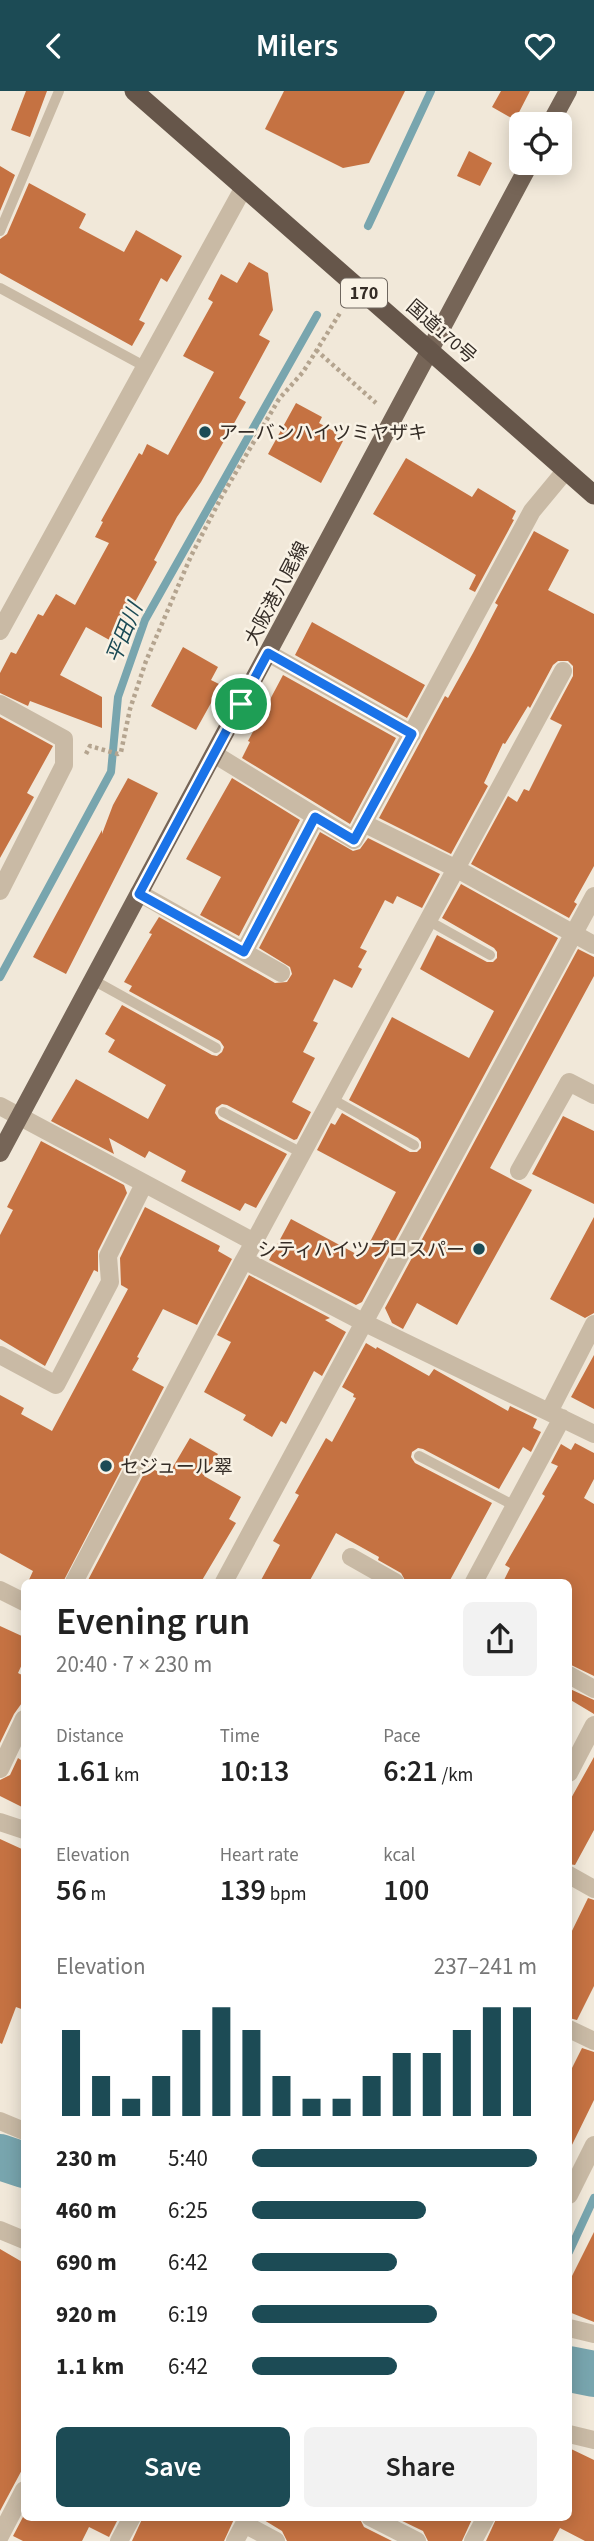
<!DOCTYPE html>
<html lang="en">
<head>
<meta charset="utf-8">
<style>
	body { margin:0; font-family:"Source Sans 3","Noto Sans JP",sans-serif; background:#f2f2f2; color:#222; height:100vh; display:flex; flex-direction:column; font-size:26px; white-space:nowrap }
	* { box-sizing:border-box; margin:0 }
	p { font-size:23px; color:#767676 }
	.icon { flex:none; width:38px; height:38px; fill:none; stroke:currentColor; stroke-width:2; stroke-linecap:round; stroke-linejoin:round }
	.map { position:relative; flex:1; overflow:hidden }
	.sheet { position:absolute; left:21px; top:1488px; width:551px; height:942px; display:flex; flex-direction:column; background:#fff; border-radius:10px; box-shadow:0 4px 18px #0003 }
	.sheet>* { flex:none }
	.controls { position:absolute; left:509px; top:21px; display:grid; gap:14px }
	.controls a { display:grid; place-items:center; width:63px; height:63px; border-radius:10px; background:#fff; box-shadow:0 4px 18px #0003; font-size:35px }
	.pin { position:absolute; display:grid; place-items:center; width:60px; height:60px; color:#fff; margin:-30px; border:4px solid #fff; border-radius:50%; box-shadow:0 2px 7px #0007 }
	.round { display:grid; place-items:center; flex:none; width:74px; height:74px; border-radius:10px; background:#f2f2f2 }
	.head { display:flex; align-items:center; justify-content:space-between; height:119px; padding:0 35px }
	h1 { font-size:38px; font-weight:600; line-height:52px }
	.figures { display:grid; grid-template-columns:repeat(3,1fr); gap:10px; height:119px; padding:7px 35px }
	.figures div { display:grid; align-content:center }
	.figures b { font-size:30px; font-weight:600 }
	.figures small { font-size:19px; font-weight:400 }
	.figures p { font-size:19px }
	.chart { height:196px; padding:14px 35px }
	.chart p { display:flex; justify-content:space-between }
	.chart svg { width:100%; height:126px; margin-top:7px; stroke:#1c4b55; stroke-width:6 }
	.button { display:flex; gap:14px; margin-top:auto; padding:14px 35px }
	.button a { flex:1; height:80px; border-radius:10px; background:#1c4b55; color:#fff; font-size:28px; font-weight:600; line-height:80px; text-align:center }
	.button a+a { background:#f2f2f2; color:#222 }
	ul { padding:0 35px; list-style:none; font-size:23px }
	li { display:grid; grid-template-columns:112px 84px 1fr; align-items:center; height:52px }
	li i { height:18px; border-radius:9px; background:#1c4b55 }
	header { display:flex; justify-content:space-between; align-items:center; height:91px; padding:0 35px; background:#1c4b55; color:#fff; font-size:32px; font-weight:600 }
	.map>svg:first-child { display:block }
</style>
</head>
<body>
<header><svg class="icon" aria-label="back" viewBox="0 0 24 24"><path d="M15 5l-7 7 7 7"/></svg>Milers<svg class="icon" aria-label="heart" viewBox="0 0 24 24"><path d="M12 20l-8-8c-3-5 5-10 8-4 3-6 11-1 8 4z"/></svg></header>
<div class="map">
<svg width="594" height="2450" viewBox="0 0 594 2450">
	<rect width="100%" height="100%" fill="#f1e8d9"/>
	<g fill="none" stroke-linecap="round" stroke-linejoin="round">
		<path stroke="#78a5ae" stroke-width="8" d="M 368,135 L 431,0
			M 0,886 L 111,681 L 118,606 L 145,529 L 317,224
			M 569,2161 L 594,2107"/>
		<path stroke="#78a5ae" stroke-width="46" d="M 0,2066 L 24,2074
			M 569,2278 L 594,2283"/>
	</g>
	<path fill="#c57242" d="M 26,0 L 47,0 L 30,46 L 11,39 Z
		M 284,0 L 405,0 L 369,72 L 343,77 L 265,38 Z
		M 501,0 L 530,0 L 515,29 L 492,16 Z
		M 469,60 L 492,72 L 480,95 L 457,85 Z
		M 0,75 L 15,84 L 0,120 Z
		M 29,92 L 86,123 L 79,137 L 124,161 L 136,139 L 182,165 L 167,191 L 161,187 L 139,229 L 145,232 L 132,255 L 0,182 L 0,148 L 7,143 Z
		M 249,171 L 268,182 L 273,219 L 259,244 L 270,250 L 239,307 L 246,311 L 201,391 L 177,426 L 154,469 L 157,471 L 113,551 L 86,536 L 60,584 L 102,606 L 102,637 L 30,610 L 28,615 L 0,602 L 0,582 L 11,561 L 16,563 L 38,523 L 43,525 L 56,503 L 75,514 L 109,452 L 95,446 L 103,431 L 101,430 L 139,362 L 142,364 L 147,353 L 168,364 L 214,281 L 183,265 L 213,211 L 208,208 L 221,183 L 237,192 Z
		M 296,312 L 322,326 L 319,332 L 337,342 L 335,346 L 343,350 L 321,392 L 268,363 Z
		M 406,367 L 472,406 L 478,397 L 516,420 L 512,428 L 514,429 L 475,501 L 469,498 L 476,484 L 373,423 Z
		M 534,440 L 569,459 L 548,499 L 594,523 L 594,775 L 574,811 L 577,813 L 569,827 L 471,773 L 508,705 L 517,711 L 524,698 L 529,700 L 562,634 L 550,628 L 573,585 L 573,575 L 568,570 L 558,570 L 553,574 L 530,617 L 528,615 L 505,653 L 503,652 L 484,692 L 488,695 L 451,763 L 379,727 L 445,605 L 448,607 L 473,562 L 498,514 L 495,512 Z
		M 312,531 L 425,594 L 407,627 L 295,564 Z
		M 183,556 L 218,576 L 211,589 L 221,594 L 196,639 L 151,615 Z
		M 283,584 L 396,647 L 350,733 L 242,667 L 250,651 L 248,650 Z
		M 0,626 L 53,655 L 27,702 L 34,706 L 0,767 Z
		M 128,687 L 158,702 L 66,883 L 33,866 L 102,739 L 102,743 L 113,714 Z
		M 232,687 L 300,729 L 239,845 L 200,824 L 221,786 L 186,768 Z
		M 320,741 L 353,760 L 360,758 L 368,747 L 440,783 L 422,817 L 397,805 L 393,813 L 385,809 L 360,857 L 367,860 L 358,876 L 362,878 L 352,897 L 334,888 L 313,930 L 318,932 L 303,961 L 315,967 L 292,1011 L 311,1021 L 297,1048 L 294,1049 L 227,1014 L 222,1013 L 216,1017 L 215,1022 L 219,1028 L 287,1063 L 256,1117 L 245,1112 L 240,1120 L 181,1090 L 186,1080 L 149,1060 L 145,1067 L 109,1047 L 114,1063 L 51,1030 L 76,988 L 148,1028 L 166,994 L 108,961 L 115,949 L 105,943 L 122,914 L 212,964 L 217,965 L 222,961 L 224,956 L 220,950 L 129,900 L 132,895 L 124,891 L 152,843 L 149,842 L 159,826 L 275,892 L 287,891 L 292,883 L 290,876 L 259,857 Z
		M 461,793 L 558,847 L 362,1211 L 356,1214 L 269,1169 L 291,1128 L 362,1166 L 396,1101 L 317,1059 L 331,1032 L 335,1034 L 342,1022 L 410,1061 L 417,1061 L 421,1057 L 421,1051 L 418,1047 L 349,1009 L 392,926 L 469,967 L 494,920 L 420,878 L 437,844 L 487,871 L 493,871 L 497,867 L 497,861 L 494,857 L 442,827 Z
		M 578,858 L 594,866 L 594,885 L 490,1077 L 532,1099 L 457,1234 L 417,1212 L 403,1238 L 392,1232 L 385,1217 Z
		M 563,1025 L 594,1040 L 594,1113 L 532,1083 Z
		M 41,1050 L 124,1094 L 127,1102 L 98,1160 L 98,1181 L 94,1179 L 45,1275 L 0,1248 L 0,1144 L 13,1119 L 7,1116 Z
		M 145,1116 L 220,1155 L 218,1160 L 232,1168 L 197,1234 L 163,1218 L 137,1266 L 139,1267 L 132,1279 L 164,1296 L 63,1491 L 28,1491 L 33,1480 L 0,1462 L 0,1304 L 24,1317 L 21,1323 L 52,1340 L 128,1198 L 121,1194 L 120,1167 Z
		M 594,1126 L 594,1222 L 585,1227 L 550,1208 Z
		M 249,1184 L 330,1227 L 325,1229 L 346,1241 L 322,1285 L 314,1280 L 286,1333 L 281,1330 L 272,1346 L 243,1329 L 246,1324 L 204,1301 L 231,1251 L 217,1244 Z
		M 366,1252 L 376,1258 L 377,1256 L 429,1285 L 434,1278 L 508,1320 L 510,1315 L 535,1327 L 537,1328 L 533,1337 L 541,1341 L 531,1361 L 523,1356 L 499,1398 L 423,1358 L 418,1357 L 412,1361 L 411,1366 L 415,1372 L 492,1412 L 449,1491 L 406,1491 L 401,1482 L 378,1469 L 379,1466 L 336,1442 L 309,1491 L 260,1491 L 280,1454 L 273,1450 L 299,1404 L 295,1402 L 326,1347 L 332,1351 L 356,1307 L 353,1306 L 354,1303 L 342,1296 Z
		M 594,1264 L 594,1318 L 571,1306 Z
		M 190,1347 L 218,1363 L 204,1385 L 241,1406 L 229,1428 L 236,1432 L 201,1491 L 87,1491 L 148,1375 L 167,1386 Z
		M 575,1352 L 594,1362 L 594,1388 L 584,1407 L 594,1413 L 594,1585 L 569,1573 L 569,1491 L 503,1491 L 510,1477 L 505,1474 L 545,1405 L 542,1403 L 558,1375 L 551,1372 L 561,1353 L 571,1359 Z
		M 0,1535 L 24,1546 L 24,1569 L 18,1582 L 24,1585 L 24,1609 L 14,1623 L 0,1652 Z
		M 570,1598 L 594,1609 L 594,1623 L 569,1608 Z
		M 594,1666 L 594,1739 L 575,1774 L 569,1773 L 569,1711 Z
		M 18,1667 L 24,1671 L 24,1717 L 0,1705 L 0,1689 L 10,1684 Z
		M 0,1748 L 24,1759 L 24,1919 L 16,1916 L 2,1953 L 0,1952 Z
		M 588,1807 L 594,1809 L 594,1895 L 577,1929 L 569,1927 L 569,1846 Z
		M 582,1957 L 594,1961 L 594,2009 L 569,2060 L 569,1983 Z
		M 594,2141 L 594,2231 L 569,2221 L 569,2191 Z
		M 0,2158 L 24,2172 L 24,2375 L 0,2420 Z
		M 569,2357 L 594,2369 L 594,2450 L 585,2450 L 560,2437 L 553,2450 L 486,2450 L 497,2426 L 569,2426 Z
		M 23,2426 L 119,2426 L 109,2446 L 89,2436 L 82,2450 L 23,2450 L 13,2445 Z
		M 143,2426 L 235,2426 L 224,2450 L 132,2450 Z
		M 259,2426 L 359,2426 L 364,2436 L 392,2450 L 287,2450 L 282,2440 Z
		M 394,2426 L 473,2426 L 462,2450 L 428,2450 L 423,2440 Z"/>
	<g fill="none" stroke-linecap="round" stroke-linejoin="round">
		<path stroke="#b4a48f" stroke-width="4.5" stroke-dasharray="3.5 3.5" stroke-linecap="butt" d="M 316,259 L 376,312
			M 86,663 L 90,655 L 118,663 L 121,661 L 130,618 L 146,570 L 191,465 L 222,405 L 279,308 L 303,281 L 340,222"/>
		<path stroke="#c9baa5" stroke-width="10" d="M 0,140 L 59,0
			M 0,197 L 144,275
			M 429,830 L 490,864
			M 93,889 L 216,957
			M 332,1008 L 414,1054
			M 223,1021 L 302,1062
			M 419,1365 L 515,1415"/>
		<path stroke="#c9baa5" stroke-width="18" d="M 0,540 L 244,96
			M 268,562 L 412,643
			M 0,613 L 64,648 L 64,674 L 0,800
			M 214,663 L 354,749 L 532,420 L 566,379
			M 363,732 L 457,778 L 594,854
			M 139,802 L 281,882
			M 244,861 L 315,726
			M 0,1015 L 254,1151 L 244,1169 L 365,1232 L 594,1343
			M 519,1080 L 569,991 L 594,1004
			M 254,1151 L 563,580
			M 0,1264 L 56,1294 L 110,1191 L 108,1165 L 144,1093
			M 549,1321 L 594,1233
			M 351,1466 L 395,1491
			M 74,1491 L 244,1169
			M 224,1491 L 594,805
			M 474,1491 L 562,1327
			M 0,1499 L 24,1511
			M 569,1584 L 594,1598
			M 0,1678 L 24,1628
			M 569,1682 L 594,1634
			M 0,1731 L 24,1739
			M 569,1784 L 594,1798
			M 569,1938 L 594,1950
			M 0,2030 L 24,2040
			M 569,2104 L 594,2054
			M 0,2139 L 24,2149
			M 569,2237 L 594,2243
			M 569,2343 L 594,2349
			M 370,2426 L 417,2450
			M 244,2433 L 276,2450
			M 0,2445 L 24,2399
			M 119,2450 L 132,2426
			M 235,2450 L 248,2426
			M 473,2450 L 486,2426"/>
		<path stroke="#766557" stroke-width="18" d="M 550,33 L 568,0
			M 0,1062 L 530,72"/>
		<path stroke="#66564a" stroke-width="19" d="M 134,0 L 594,404"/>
	</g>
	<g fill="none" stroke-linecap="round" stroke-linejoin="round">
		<g stroke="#fff" stroke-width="14">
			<path id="route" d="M 268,562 L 412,643 L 354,749 L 315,726 L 244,861 L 139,803 Z"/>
		</g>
		<use href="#route" stroke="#1a73e8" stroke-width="9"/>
	</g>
	<g fill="#1c4b55" stroke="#f9f2e5" stroke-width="2.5">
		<circle cx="205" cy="341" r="7"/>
		<circle cx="479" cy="1158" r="7"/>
		<circle cx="106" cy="1375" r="7"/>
	</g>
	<g text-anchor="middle" stroke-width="5" stroke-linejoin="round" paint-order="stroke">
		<rect fill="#f9f2e5" stroke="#6f675f" stroke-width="2" x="341" y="187.5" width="46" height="29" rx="5"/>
		<g font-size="18" font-weight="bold" fill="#342c26">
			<text x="364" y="208">170</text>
		</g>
		<g font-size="19" fill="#342c26" stroke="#f9f2e5">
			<text transform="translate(442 240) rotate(41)" y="7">国道170号</text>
			<text transform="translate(276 502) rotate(-62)" y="7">大阪港八尾線</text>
		</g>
		<g font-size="19" fill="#342c26" stroke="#f9f2e5" text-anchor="start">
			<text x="219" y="348">アーバンハイツミヤザキ</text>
			<text x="465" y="1165" text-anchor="end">シティハイツプロスパー</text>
			<text x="120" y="1382">セジュール翠</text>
		</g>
		<g font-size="21" font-style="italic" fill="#1c4b55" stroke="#f9f2e5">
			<text transform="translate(124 542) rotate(-68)" y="7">平田川</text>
		</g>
	</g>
</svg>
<div class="controls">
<a><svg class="icon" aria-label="locate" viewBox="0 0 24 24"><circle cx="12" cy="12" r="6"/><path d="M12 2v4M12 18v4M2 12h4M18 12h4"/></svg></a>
</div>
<div class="pin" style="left:241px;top:613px;background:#1e9e55"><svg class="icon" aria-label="arrive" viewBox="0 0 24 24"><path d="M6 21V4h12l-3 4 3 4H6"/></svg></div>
<section class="sheet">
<div class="head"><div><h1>Evening run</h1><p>20:40 · 7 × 230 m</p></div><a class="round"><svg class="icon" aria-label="share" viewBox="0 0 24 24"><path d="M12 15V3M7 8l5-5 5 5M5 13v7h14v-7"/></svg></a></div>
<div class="figures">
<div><p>Distance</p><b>1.61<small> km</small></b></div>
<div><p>Time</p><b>10:13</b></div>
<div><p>Pace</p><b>6:21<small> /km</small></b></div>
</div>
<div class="figures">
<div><p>Elevation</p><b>56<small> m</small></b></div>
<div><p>Heart rate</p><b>139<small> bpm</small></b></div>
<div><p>kcal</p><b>100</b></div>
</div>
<div class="chart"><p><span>Elevation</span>237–241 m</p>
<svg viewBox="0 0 160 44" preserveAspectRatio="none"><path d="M5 44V14M15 44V30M25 44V38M35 44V30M45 44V14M55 44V6M65 44V14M75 44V30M85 44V38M95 44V38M105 44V30M115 44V22M125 44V22M135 44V14M145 44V6M155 44V6"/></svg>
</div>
<ul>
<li><b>230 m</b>5:40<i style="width:100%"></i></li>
<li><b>460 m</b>6:25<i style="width:61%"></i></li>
<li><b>690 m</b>6:42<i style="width:51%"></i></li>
<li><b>920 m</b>6:19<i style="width:65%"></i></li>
<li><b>1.1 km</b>6:42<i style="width:51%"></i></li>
</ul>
<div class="button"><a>Save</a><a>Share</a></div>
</section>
</div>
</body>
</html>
